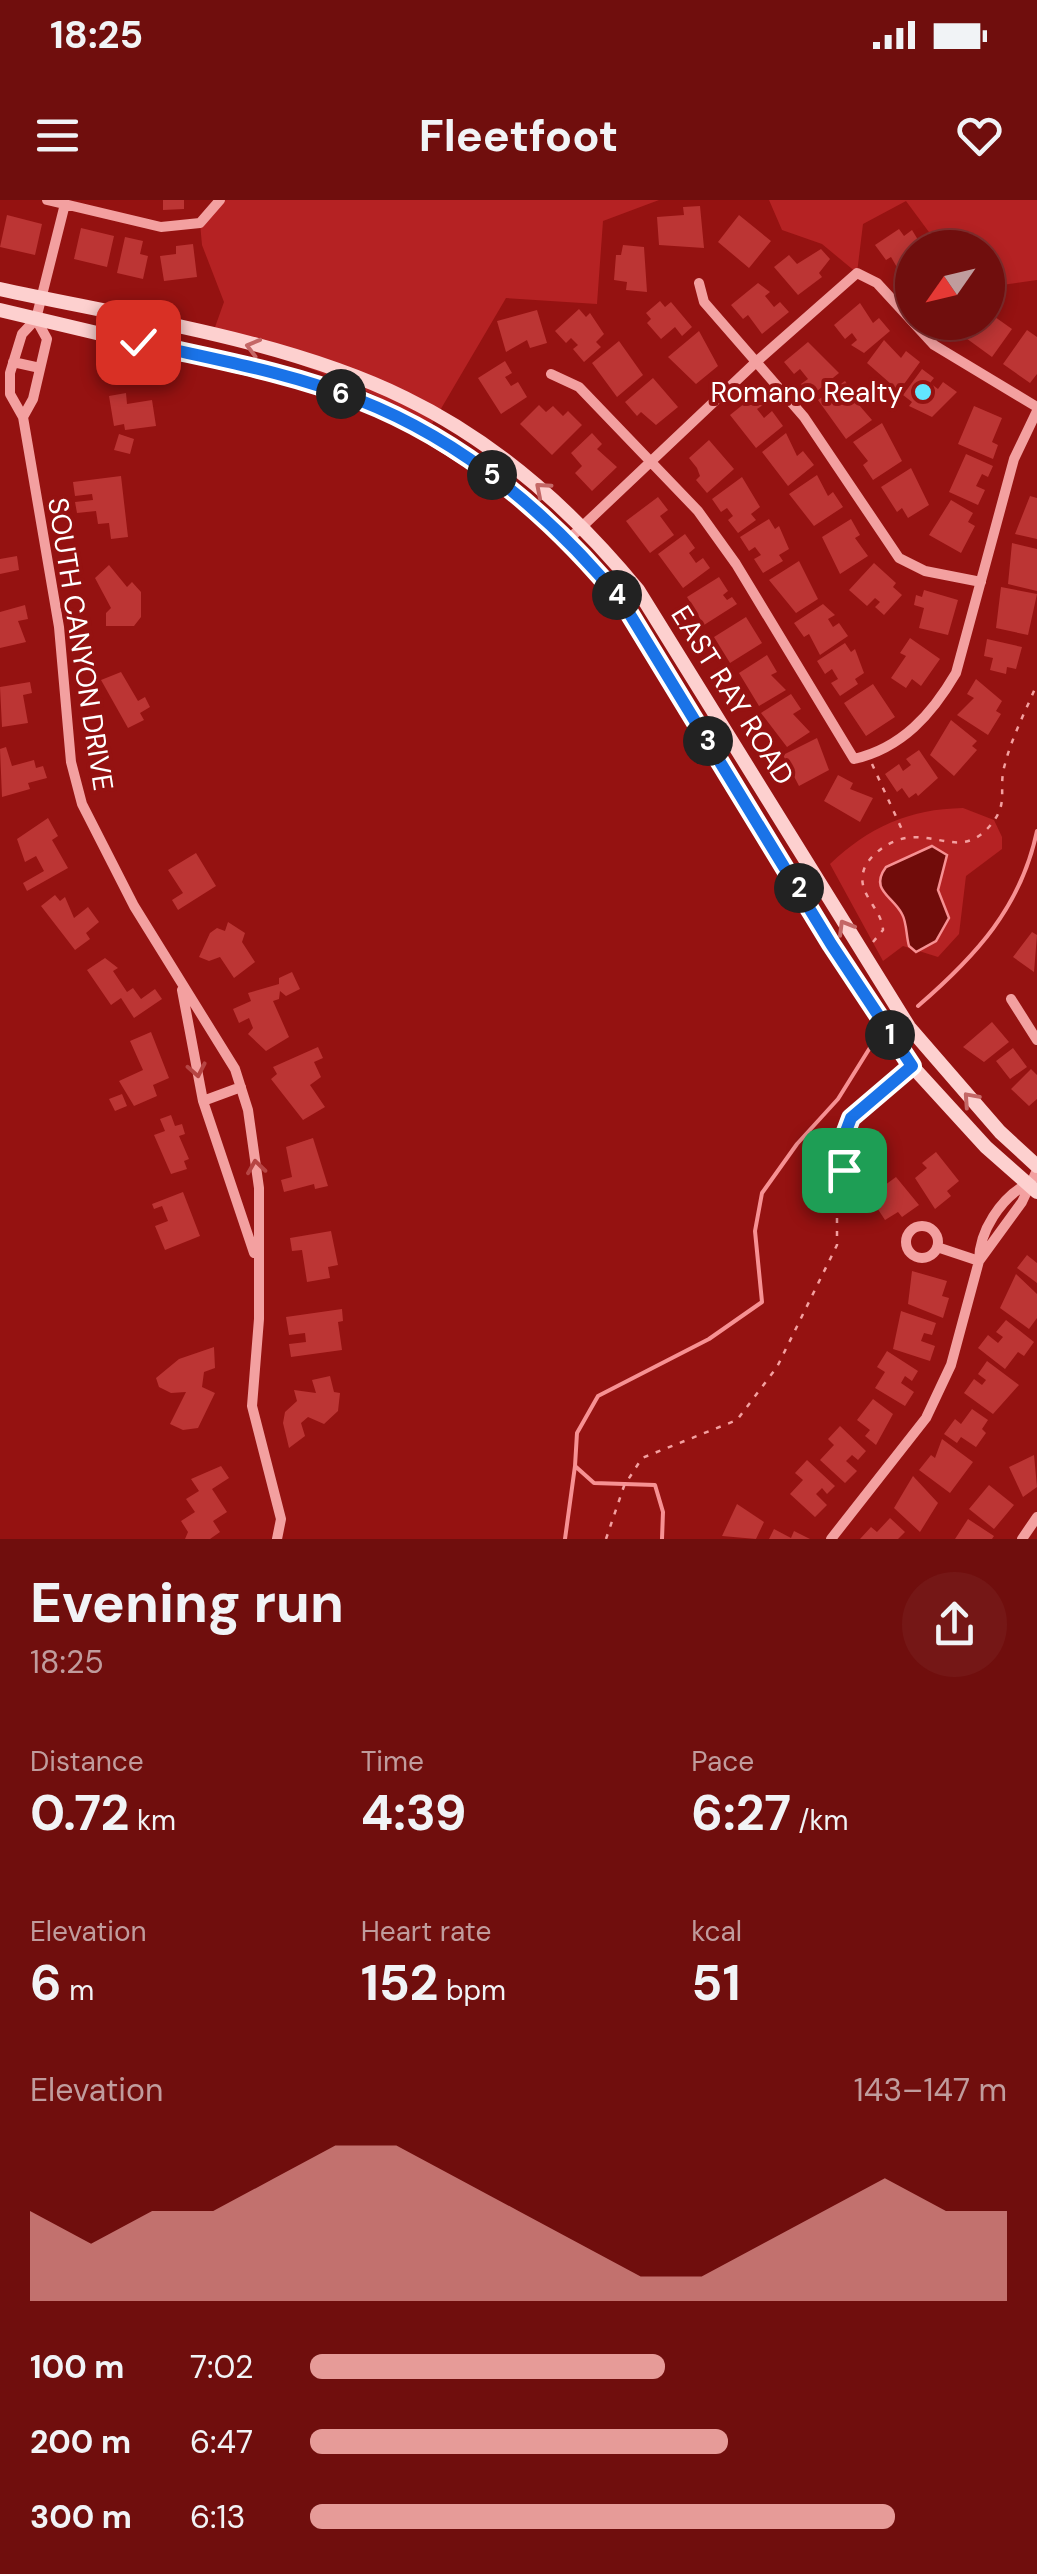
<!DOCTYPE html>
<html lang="en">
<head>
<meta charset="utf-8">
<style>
	body { margin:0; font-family:"DM Sans",sans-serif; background:#751716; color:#f1f3f6; height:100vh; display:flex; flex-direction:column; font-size:38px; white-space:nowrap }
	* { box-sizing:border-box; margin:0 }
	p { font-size:32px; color:#c09c9d }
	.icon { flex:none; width:55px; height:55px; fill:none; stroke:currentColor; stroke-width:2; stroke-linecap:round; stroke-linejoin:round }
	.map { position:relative; height:1339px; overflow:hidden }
	.sheet { display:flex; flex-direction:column; background:#700e0d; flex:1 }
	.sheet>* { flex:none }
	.needle { width:65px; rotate:236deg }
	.tools { position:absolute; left:895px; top:30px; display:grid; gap:20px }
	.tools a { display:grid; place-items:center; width:110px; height:110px; border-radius:50%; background:#700e0d; box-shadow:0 5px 15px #0003,0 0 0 2px #822e2e; font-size:50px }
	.pin { position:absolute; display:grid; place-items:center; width:85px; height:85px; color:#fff; margin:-42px; border-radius:20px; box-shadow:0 5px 15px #0006 }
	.km { position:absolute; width:50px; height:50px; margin:-25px; border-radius:50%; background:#222; color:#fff; font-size:28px; line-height:50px; text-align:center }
	.round { display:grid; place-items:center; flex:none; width:105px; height:105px; border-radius:52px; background:#751716 }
	.headline { display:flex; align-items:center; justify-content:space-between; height:170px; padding:0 30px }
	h1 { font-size:55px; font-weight:700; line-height:75px }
	.stats { display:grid; grid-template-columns:repeat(3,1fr); gap:15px; height:170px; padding:10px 30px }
	.stats div { display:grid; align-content:center }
	.stats b { font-size:50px; font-weight:700 }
	.stats small { font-size:28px; font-weight:400 }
	.stats p { font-size:28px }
	.chart { height:280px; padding:20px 30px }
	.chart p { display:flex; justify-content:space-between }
	.chart svg { width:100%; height:180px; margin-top:10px; fill:#e69b98; opacity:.7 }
	ul { padding:0 30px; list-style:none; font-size:32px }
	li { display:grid; grid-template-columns:160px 120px 1fr; align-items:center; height:75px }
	li i { height:25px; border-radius:12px; background:#e69b98 }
	.status { display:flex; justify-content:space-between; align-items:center; height:70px; padding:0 50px; background:#700e0d; direction:ltr }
	.status svg { height:28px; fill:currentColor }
	header { display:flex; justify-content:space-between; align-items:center; height:130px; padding:0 30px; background:#700e0d; font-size:45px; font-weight:700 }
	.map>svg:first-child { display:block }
</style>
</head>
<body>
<div class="status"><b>18:25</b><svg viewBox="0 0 49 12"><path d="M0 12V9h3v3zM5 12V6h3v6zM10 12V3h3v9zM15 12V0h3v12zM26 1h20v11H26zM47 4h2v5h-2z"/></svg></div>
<header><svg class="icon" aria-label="menu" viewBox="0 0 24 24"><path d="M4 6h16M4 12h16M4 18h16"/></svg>Fleetfoot<svg class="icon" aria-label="heart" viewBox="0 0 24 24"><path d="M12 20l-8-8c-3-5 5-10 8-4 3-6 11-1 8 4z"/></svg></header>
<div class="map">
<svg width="1037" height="1339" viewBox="0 0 1037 1339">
	<rect width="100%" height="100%" fill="#951211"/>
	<path fill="#b52223" d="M 220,0 L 659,0 L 603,21 L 597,104 L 506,98 L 432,224 L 364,190 L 214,130 L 224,102 L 202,45 L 200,23 Z
		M 769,0 L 1037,0 L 1037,80 L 988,87 L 988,48 L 940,47 L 906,1 L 863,24 L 857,73 L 822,44 L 782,30 Z
		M 963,608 L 994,620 L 1002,637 L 1002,649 L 966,676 L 959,734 L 938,757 L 903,746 L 883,761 L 830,664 C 869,627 909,609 963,608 Z"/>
	<path fill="#710c0a" stroke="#f79193" stroke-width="2.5" d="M 932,646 L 947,655 L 938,690 L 949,718 L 936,741 L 916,752 L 909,746 C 906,736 907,723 902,714 C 893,696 869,690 886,667 Z"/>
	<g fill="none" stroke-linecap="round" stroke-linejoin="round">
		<path stroke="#f79193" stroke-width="4" d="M 918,806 C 976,756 1021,707 1037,631
			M 565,1339 L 575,1266
			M 662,1339 L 663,1312 L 655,1285 L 594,1283 L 575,1266 L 577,1233 L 598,1196 L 709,1139 L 762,1102 L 755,1031 L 762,993 L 797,944 L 838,899 L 876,838"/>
	</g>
	<path fill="#bc3534" d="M 163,0 L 184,0 L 184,9 L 163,10 Z
		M 700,6 L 704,48 L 659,45 L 657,17 L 684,15 L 683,7 Z
		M 7,15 L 42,24 L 35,55 L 0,47 Z
		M 739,15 L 771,41 L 749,68 L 718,42 Z
		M 81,28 L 114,36 L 107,67 L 74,59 Z
		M 899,29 L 904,36 L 912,30 L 923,48 L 912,48 L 912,69 L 902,76 L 891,57 L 886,60 L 875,45 Z
		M 125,37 L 143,41 L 140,54 L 148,56 L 143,79 L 117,73 Z
		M 193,44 L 197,77 L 164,81 L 160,56 L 176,54 L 176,46 Z
		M 623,45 L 644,47 L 647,92 L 626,90 L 627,82 L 614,80 L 616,55 L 621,55 Z
		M 821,49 L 830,59 L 819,73 L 822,77 L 798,95 L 774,67 L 789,55 L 797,64 Z
		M 758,83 L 770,92 L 765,96 L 774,107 L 780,102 L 789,112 L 762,134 L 748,115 L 743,119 L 731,105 Z
		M 660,101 L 665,107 L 671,102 L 692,127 L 682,136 L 675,127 L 661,139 L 647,123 L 651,119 L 646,113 Z
		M 860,103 L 873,123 L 879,118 L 890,131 L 864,153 L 851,145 L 857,140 L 852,133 L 845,139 L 834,125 Z
		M 579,109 L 586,117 L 590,113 L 604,134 L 596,142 L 601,147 L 584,162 L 573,149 L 578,145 L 571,138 L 566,143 L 555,131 Z
		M 537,110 L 547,143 L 530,148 L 527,140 L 506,152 L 497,121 Z
		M 988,112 L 1012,129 L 992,157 L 959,133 L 966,122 L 988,122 Z
		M 1027,130 L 1037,137 L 1037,174 L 1030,183 L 1003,164 Z
		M 699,131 L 718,166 L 696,184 L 668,157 Z
		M 884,140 L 901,158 L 906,151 L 920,162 L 899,191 L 867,163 Z
		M 619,141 L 643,175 L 617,197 L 592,163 Z
		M 808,142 L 839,173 L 811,196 L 801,184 L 808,179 L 800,169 L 794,174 L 784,162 Z
		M 505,161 L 512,173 L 505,177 L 511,186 L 518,182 L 527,197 L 501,214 L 478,178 Z
		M 922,169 L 934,178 L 930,183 L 938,189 L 943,182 L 957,192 L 932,217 L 909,206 L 912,202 L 903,195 Z
		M 653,178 L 678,207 L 656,225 L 641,212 L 637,216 L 625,202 Z
		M 845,181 L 855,195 L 852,197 L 872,220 L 846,239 L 818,200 Z
		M 126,193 L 127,204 L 152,200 L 156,226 L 125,230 L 124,224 L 114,226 L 109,196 Z
		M 755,195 L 763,205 L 757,209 L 764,218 L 772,211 L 783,226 L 756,248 L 730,215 Z
		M 539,205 L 546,212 L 553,206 L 563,216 L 568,211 L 582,225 L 552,255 L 520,224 Z
		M 974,206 L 1002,218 L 992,242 L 998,245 L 993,259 L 958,244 Z
		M 882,223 L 902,261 L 873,280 L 863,265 L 868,261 L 853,242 Z
		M 592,233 L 602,244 L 597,249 L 617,267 L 592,291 L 575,273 L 582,266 L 571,253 Z
		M 786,233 L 797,256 L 803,251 L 814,265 L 788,286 L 762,252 Z
		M 119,234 L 134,239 L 130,254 L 114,250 Z
		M 709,240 L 734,269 L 707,293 L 696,280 L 700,276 L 697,268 L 689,258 Z
		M 966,254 L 993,266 L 988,277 L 982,274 L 976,286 L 985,290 L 978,305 L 949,292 Z
		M 911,268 L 929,305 L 908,318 L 902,308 L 897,312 L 881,287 Z
		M 817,275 L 828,296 L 833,292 L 843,307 L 814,326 L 789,294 Z
		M 121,276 L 128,337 L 111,339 L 109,323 L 98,324 L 96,311 L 77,313 L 75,302 L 93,300 L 92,294 L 75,296 L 73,282 Z
		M 742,277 L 760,307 L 751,314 L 756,320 L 738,333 L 728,320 L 733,316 L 727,308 L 721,312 L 712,299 Z
		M 1030,296 L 1037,298 L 1037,339 L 1015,334 Z
		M 658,297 L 668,310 L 660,316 L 674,335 L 650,353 L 626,321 Z
		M 951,300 L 973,313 L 968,322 L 975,326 L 961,353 L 929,335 Z
		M 769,319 L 775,329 L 779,326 L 789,349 L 779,355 L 783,361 L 763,373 L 754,359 L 761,355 L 755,347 L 749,351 L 740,337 Z
		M 851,319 L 860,335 L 855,338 L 868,356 L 840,374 L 822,337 Z
		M 685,334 L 695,348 L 689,353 L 696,363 L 703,358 L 710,368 L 683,388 L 658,354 Z
		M 1012,343 L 1037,349 L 1037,391 L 1008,384 Z
		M 17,356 L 19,370 L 0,374 L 0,359 Z
		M 799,361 L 818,399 L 796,413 L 769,380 Z
		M 874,363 L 896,383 L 893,387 L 902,395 L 884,415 L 875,407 L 880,402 L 875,398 L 867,406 L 849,390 Z
		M 109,365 L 127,387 L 132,382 L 141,392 L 141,417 L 134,426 L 106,426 L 106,413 L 111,408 L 95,378 Z
		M 719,377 L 728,391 L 723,395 L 727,400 L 732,397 L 737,404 L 704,425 L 687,397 Z
		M 1001,387 L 1037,394 L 1028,435 L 996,428 Z
		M 924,390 L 958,400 L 948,435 L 919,428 L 924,408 L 914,405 L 916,395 L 922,397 Z
		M 823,404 L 835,415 L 828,419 L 833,427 L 839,423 L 848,436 L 820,455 L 809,434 L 804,437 L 794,423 Z
		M 25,405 L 28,419 L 18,421 L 26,442 L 0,448 L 0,412 Z
		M 746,417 L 762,443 L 730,463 L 714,437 Z
		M 910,438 L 940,459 L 921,486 L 912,479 L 906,488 L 891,478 L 906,456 L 900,453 Z
		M 987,439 L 1022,447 L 1016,469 L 1007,467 L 1006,474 L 990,470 L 993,458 L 984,456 Z
		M 845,443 L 851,452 L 855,449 L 864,473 L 855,479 L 858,484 L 840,496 L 831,483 L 838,479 L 832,469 L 825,474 L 817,461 Z
		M 767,455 L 777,472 L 771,475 L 786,490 L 759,506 L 739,473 Z
		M 121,472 L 138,501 L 145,497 L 150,507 L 140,513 L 144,520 L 128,528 L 101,480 Z
		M 976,479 L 1002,501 L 996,511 L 1001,514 L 988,535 L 957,515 L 974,498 L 967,494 Z
		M 30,482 L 32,493 L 23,495 L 28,523 L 2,527 L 0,487 Z
		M 873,484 L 895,517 L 866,536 L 844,503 Z
		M 791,494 L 801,509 L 793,514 L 810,532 L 787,547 L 761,513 Z
		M 951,520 L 977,541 L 972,546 L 977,550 L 954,576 L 930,555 Z
		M 817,538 L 829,570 L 799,586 L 783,555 Z
		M 6,547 L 12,566 L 34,560 L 36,568 L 43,566 L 47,578 L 28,583 L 30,589 L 2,597 L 0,549 Z
		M 919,550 L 938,578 L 918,596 L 916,593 L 909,598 L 902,588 L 897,592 L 885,574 L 899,564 L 903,571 L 911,565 L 906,559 Z
		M 838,575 L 853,583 L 850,589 L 873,598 L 860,622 L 824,601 Z
		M 48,618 L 58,636 L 52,640 L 68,668 L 27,691 L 23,683 L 44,671 L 36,656 L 25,662 L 17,639 Z
		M 196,653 L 216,686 L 178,710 L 172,700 L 183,693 L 168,670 Z
		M 55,695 L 60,701 L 65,697 L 74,718 L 88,707 L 99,722 L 86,733 L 90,739 L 75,750 L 41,706 Z
		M 228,722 L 245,733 L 242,742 L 255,762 L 234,778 L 220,757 L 209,761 L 199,757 L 210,733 L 217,728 L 225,731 Z
		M 1032,732 L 1037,735 L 1034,772 L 1013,757 Z
		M 105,758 L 118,768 L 113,771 L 127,792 L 133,788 L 141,799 L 155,789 L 162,799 L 134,818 L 121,798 L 111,805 L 87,770 Z
		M 292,772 L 300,789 L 286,796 L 280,791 L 279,799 L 273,801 L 289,837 L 266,851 L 248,834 L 253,828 L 249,818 L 239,823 L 233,809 L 251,801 L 248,793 L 279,784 L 279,778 Z
		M 992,822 L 1009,842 L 984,862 L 963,847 Z
		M 151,832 L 169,878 L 153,885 L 157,896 L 134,906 L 119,881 L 143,870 L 130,841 Z
		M 318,847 L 323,858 L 314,862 L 321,877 L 310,885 L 325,907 L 303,920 L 271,879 L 277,874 L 273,867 Z
		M 1013,848 L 1027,867 L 1010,879 L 996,861 Z
		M 1031,869 L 1037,875 L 1037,899 L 1029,906 L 1011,889 Z
		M 122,894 L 127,906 L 115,911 L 109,899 Z
		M 171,915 L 175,926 L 182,924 L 185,934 L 179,936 L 189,959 L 184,961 L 187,969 L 171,974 L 154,935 L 165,931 L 160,919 Z
		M 313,938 L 328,986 L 315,989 L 314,984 L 284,992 L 281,980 L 292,977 L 286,947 Z
		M 936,952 L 959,981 L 947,991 L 951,996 L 935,1009 L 915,978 L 927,968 L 922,963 Z
		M 896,977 L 919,1005 L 902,1017 L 898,1012 L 885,1020 L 864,988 L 882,980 L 885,985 Z
		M 183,992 L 200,1036 L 165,1050 L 155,1026 L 168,1021 L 162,1006 L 154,1009 L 152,1004 Z
		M 331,1031 L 338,1065 L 328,1067 L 330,1078 L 307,1082 L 302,1050 L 292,1051 L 290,1038 Z
		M 1027,1055 L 1037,1063 L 1037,1083 L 1017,1068 Z
		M 912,1071 L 947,1081 L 942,1096 L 949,1098 L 943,1118 L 908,1104 Z
		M 1016,1074 L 1037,1094 L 1037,1118 L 1029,1129 L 1000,1108 Z
		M 342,1109 L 343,1121 L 338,1122 L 342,1150 L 291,1157 L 289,1144 L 306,1142 L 305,1133 L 289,1135 L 286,1117 Z
		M 901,1111 L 936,1123 L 932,1135 L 924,1133 L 921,1141 L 935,1146 L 930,1161 L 893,1149 Z
		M 1006,1120 L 1034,1142 L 1024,1156 L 1018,1152 L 1005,1169 L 978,1148 L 988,1135 L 998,1143 L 1003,1137 L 996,1132 Z
		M 214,1147 L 215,1168 L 204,1172 L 202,1187 L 215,1193 L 198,1228 L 183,1230 L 170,1224 L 186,1192 L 171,1193 L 159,1187 L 156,1178 L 179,1159 Z
		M 887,1151 L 918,1171 L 912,1181 L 905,1176 L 901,1183 L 914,1192 L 905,1206 L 875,1188 L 885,1172 L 877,1167 Z
		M 987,1161 L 1019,1185 L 993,1214 L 964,1193 L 974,1179 L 982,1185 L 986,1180 L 978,1174 Z
		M 330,1176 L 334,1192 L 340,1193 L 338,1211 L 324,1224 L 308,1217 L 301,1223 L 305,1236 L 289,1248 L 283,1223 L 285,1212 L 297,1201 L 294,1190 L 316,1193 L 312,1180 Z
		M 873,1199 L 893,1214 L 876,1245 L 865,1236 L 870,1230 L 857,1220 Z
		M 972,1209 L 988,1220 L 982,1229 L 986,1233 L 976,1247 L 961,1237 L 957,1243 L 944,1234 L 955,1219 L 961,1224 Z
		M 840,1226 L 866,1251 L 858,1260 L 852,1255 L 846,1261 L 857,1271 L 845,1283 L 820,1260 L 834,1245 L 828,1239 Z
		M 942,1239 L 973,1262 L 950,1293 L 919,1270 L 931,1255 L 935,1258 Z
		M 1034,1255 L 1037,1287 L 1023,1297 L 1009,1267 Z
		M 807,1260 L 835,1286 L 827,1294 L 822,1288 L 816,1294 L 827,1305 L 815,1317 L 790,1294 L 803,1280 L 795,1273 Z
		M 221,1266 L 229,1278 L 212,1289 L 227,1312 L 213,1321 L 220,1332 L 210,1339 L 185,1339 L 188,1332 L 181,1321 L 195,1312 L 186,1299 L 199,1291 L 191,1279 Z
		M 913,1276 L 938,1303 L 920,1332 L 894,1308 Z
		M 989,1285 L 1014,1305 L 994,1329 L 969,1309 Z
		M 737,1304 L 764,1322 L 756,1339 L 722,1336 Z
		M 890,1318 L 905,1332 L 898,1339 L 860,1339 L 871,1327 L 877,1332 Z
		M 968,1319 L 994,1336 L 992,1339 L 955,1339 Z
		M 774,1329 L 791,1338 L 794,1331 L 810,1339 L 769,1339 Z"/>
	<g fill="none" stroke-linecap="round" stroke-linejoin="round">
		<path stroke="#f3a0a0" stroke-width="2.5" stroke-dasharray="5 8" stroke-linecap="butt" d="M 872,564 L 904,634
			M 873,742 L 883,730 C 882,709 858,695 863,673 C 865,663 873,655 881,649 C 925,617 955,664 988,628 C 1011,603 997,591 1005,564 C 1012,537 1026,510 1037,484
			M 606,1339 L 624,1286 L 642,1258 L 737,1220 L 777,1167 L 837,1045 L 837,1012 L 827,984 L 847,965 C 836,917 872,901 903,873"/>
		<path stroke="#f3a0a0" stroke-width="10" d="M 47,0 L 161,27 L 200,23 L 220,0
			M 65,4 L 36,119 L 22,134 L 10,173 L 10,194 L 23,217 L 59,427 L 71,562 L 82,604 L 134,706 L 235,869 L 248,910 L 259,988 L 259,1119 L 252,1206 L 281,1319 L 277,1339
			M 699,83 L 704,102 L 804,217 L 899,358 L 925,371 L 981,382
			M 13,162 L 40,168
			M 551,174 L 579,187 L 698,311 L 736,364 L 854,559 C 902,548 932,514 956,473 L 1014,259 L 1037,211
			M 23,217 L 33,199 L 47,139 L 36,119
			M 569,339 L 756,162 L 857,73 L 877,83 L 934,145 L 1037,207
			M 182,790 L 203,901 L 254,1053
			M 1011,799 L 1037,840
			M 203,901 L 241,887
			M906 1042a16 16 0 1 1 32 0a16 16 0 1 1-32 0Z
			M 937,1047 L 979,1061
			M 979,1061 L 1022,1002 L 1037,970
			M 831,1339 L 926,1218 L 951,1165 L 979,1061 C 979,1031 1001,998 1027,984
			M 1022,1339 L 1037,1317"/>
		<path stroke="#fdd0cf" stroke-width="14" d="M 0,89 C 129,117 287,140 405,198 C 498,243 573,311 638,390 L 909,827 L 1000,932 L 1037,966
			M 0,110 L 320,186 L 397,216 L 503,283 L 569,339 L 623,403 L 831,744 L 912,866 L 986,947 L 1037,992"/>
	</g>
	<defs><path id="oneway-chevron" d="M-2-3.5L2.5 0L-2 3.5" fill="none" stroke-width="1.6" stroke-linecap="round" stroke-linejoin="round" transform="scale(2.5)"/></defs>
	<g stroke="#c46766">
		<use href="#oneway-chevron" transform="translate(253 147) rotate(-165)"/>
		<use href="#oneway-chevron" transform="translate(542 289) rotate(-139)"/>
		<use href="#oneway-chevron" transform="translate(845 727) rotate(-121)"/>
		<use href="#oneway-chevron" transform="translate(970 899) rotate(-132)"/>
	</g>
	<g stroke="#b64443">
		<use href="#oneway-chevron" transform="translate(197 870) rotate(79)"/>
		<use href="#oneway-chevron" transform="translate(256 967) rotate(-98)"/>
	</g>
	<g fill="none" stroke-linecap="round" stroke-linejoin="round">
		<g stroke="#fff" stroke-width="20">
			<path id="route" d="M 138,142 C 212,159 289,172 359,200 C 464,241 553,317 623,403 L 831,744 L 912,866 L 851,918 L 845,934 L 844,970"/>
		</g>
		<use href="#route" stroke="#1a73e8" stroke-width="12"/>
	</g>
	<circle fill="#62e6ff" stroke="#951211" stroke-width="4" cx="923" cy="192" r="10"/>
	<g text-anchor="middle" stroke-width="8" stroke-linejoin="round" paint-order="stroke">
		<g font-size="28" fill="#fff" stroke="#951211" text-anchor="end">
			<text x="903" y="202">Romano Realty</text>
		</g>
		<g font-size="28" fill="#fff" stroke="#951211">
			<text transform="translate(81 444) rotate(81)" y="10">SOUTH CANYON DRIVE</text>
			<text transform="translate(733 495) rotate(58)" y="10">EAST RAY ROAD</text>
		</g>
	</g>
</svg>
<div class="tools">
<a><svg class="needle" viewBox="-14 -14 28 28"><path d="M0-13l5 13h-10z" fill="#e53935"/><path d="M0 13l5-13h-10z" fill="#c09c9d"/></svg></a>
</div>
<div class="pin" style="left:844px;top:970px;background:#1e9e55"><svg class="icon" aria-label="arrive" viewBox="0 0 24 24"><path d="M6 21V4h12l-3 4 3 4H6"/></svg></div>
<div class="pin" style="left:138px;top:142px;background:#d93025"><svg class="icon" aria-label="check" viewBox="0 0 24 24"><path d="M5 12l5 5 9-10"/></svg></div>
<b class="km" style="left:890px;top:835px">1</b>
<b class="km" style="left:799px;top:688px">2</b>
<b class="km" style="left:708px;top:541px">3</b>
<b class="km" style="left:617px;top:395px">4</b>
<b class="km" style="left:492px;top:275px">5</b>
<b class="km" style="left:341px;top:194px">6</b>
</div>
<section class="sheet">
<div class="headline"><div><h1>Evening run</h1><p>18:25</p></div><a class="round"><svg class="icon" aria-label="share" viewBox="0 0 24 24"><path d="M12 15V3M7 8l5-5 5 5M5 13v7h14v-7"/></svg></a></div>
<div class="stats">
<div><p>Distance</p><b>0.72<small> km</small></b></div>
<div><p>Time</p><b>4:39</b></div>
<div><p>Pace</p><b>6:27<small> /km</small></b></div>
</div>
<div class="stats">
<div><p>Elevation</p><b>6<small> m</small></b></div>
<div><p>Heart rate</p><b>152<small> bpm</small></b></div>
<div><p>kcal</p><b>51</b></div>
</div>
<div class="chart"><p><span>Elevation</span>143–147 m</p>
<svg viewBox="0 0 160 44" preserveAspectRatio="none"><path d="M0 44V22L10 30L20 22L30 22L40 14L50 6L60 6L70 14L80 22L90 30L100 38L110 38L120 30L130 22L140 14L150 22L160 22V44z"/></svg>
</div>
<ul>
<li><b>100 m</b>7:02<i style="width:51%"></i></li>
<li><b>200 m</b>6:47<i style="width:60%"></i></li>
<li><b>300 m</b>6:13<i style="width:84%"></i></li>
</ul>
</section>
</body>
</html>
